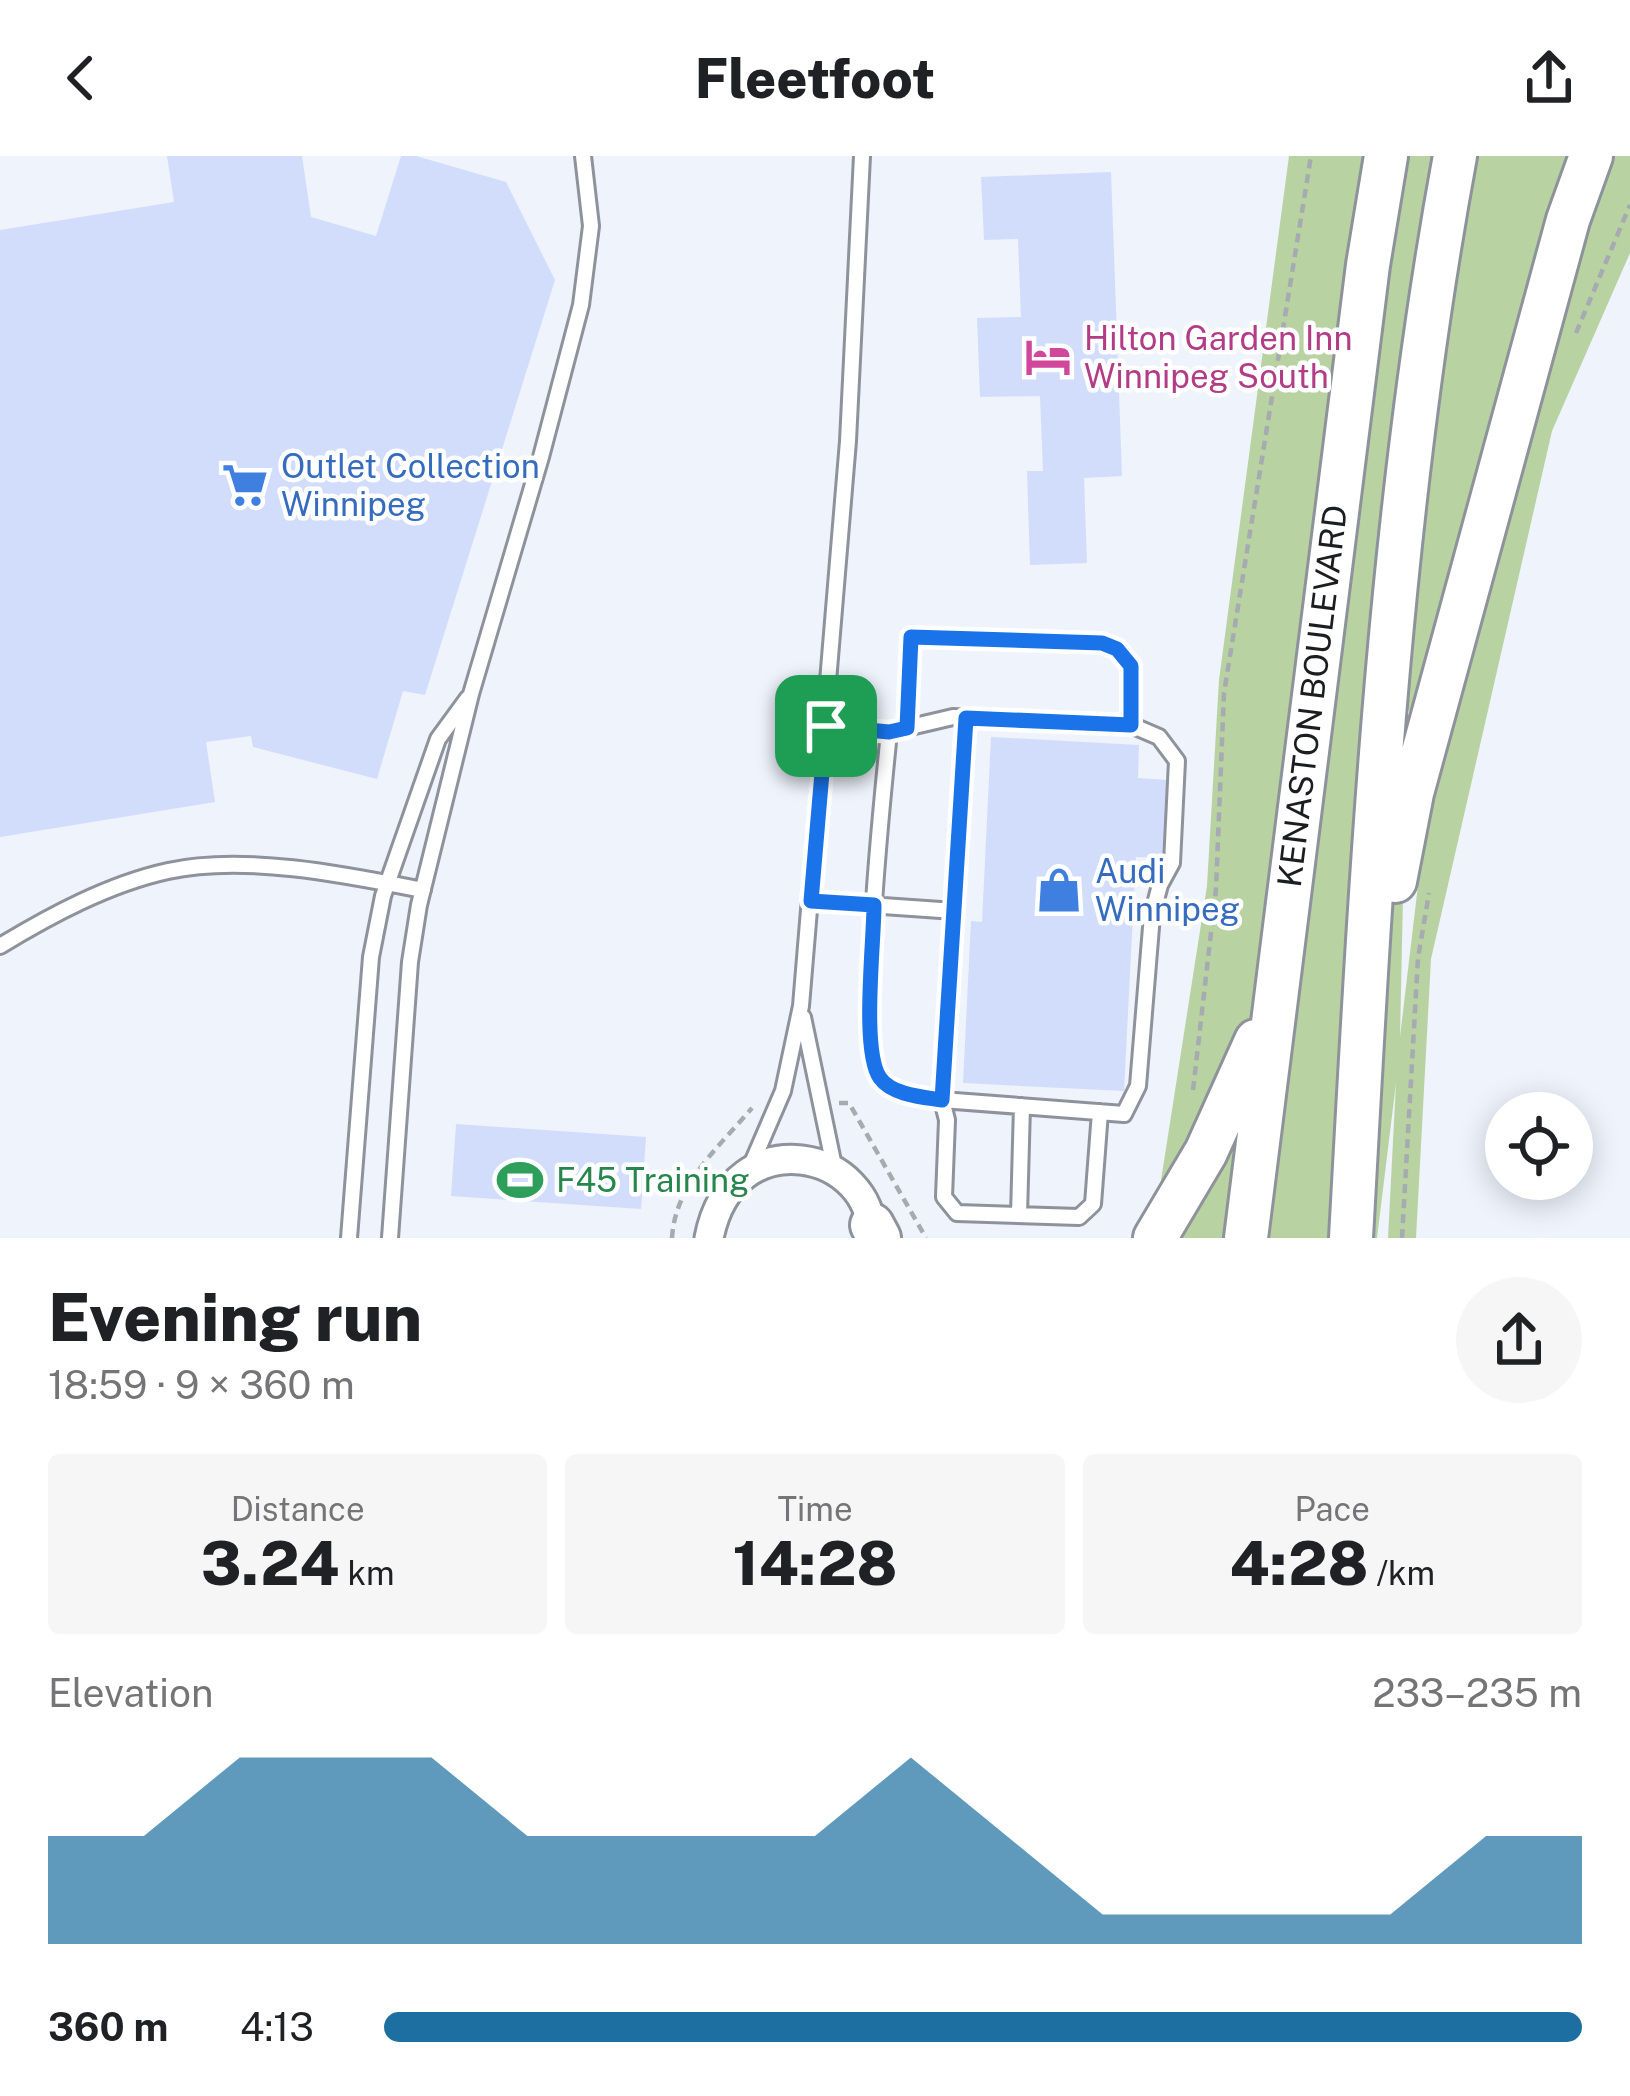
<!DOCTYPE html>
<html lang="en">
<head>
<meta charset="utf-8">
<style>
	body { margin:0; font-family:"Public Sans",sans-serif; background:#f6f6f6; color:#202124; height:100vh; display:flex; flex-direction:column; font-size:45px; white-space:nowrap }
	* { box-sizing:border-box; margin:0 }
	p { font-size:39px; color:#757577 }
	.icon { flex:none; width:66px; height:66px; fill:none; stroke:currentColor; stroke-width:2; stroke-linecap:round; stroke-linejoin:round }
	.map { position:relative; height:1082px; overflow:hidden }
	.drawer { display:flex; flex-direction:column; background:#fff; flex:1 }
	.drawer>* { flex:none }
	.controls { position:absolute; left:1485px; top:936px; display:grid; gap:24px }
	.controls a { display:grid; place-items:center; width:108px; height:108px; border-radius:50%; background:#fff; box-shadow:0 6px 30px #0003; font-size:60px }
	.pin { position:absolute; display:grid; place-items:center; width:102px; height:102px; color:#fff; margin:-51px; border-radius:24px; box-shadow:0 6px 18px #0006 }
	.round { display:grid; place-items:center; flex:none; width:126px; height:126px; border-radius:63px; background:#f6f6f6 }
	.summary { display:flex; align-items:center; justify-content:space-between; height:204px; padding:0 48px }
	h1 { font-size:66px; font-weight:800; line-height:90px }
	.figures { display:grid; grid-template-columns:repeat(3,1fr); gap:18px; height:204px; padding:12px 48px }
	.figures div { display:grid; align-content:center; border-radius:12px; background:#f6f6f6; text-align:center }
	.figures b { font-size:60px; font-weight:800 }
	.figures small { font-size:33px; font-weight:400 }
	.figures p { font-size:33px }
	.chart { height:336px; padding:24px 48px }
	.chart p { display:flex; justify-content:space-between }
	.chart svg { width:100%; height:216px; margin-top:12px; fill:#1c6fa0; opacity:.7 }
	ul { padding:0 48px; list-style:none; font-size:39px }
	li { display:grid; grid-template-columns:192px 144px 1fr; align-items:center; height:90px }
	li i { height:30px; border-radius:15px; background:#1c6fa0 }
	header { display:flex; justify-content:space-between; align-items:center; height:156px; padding:0 48px; background:#fff; font-size:54px; font-weight:800 }
	.map>svg:first-child { display:block }
</style>
</head>
<body>
<header><svg class="icon" aria-label="back" viewBox="0 0 24 24"><path d="M15 5l-7 7 7 7"/></svg>Fleetfoot<svg class="icon" aria-label="share" viewBox="0 0 24 24"><path d="M12 15V3M7 8l5-5 5 5M5 13v7h14v-7"/></svg></header>
<div class="map">
<svg width="1630" height="1082" viewBox="0 0 1630 1082">
	<rect width="100%" height="100%" fill="#eef3fc"/>
	<path fill="#b8d2a2" fill-rule="evenodd" d="M 1289,0 L 1630,0 L 1630,97 L 1552,275 L 1431,803 L 1416,1082 L 1388,1082 L 1396,927 L 1377,1082 L 1152,1082 L 1207,730 L 1219,524 ZM 1407,553 L 1418,560 L 1428,645 L 1400,881 Z"/>
	<path fill="#d1ddfb" d="M 167,0 L 302,0 L 311,61 L 376,80 L 401,0 L 416,0 L 506,26 L 555,124 L 425,539 L 403,535 L 377,623 L 253,591 L 251,580 L 206,586 L 215,646 L 0,681 L 0,74 L 174,46 Z
		M 1111,16 L 1122,320 L 1084,322 L 1087,407 L 1030,409 L 1027,315 L 1043,315 L 1040,240 L 980,241 L 977,162 L 1021,161 L 1018,83 L 984,84 L 981,21 Z
		M 991,581 L 1139,589 L 1138,622 L 1168,624 L 1164,702 L 1136,701 L 1124,935 L 963,927 L 971,765 L 982,766 Z
		M 456,968 L 646,981 L 641,1053 L 451,1040 Z"/>
	<g fill="none" stroke-linecap="round" stroke-linejoin="round">
		<g stroke="#8e929b" stroke-width="20">
			<path id="lane" d="M 966,562 L 942,944 L 1124,958 L 1138,930 L 1152,759 L 1160,729 L 1172,707 L 1177,605 L 1159,581 L 1131,569
				M 826,570 L 889,576 L 953,561 L 1131,569 L 1131,510 L 1117,493 L 1102,487 L 911,481 L 907,572
				M 889,576 C 884,630 854,893 882,924 C 895,940 923,941 942,944 L 947,964 L 944,1041 L 957,1057 L 1079,1061 L 1093,1048 L 1100,956
				M 811,745 L 955,755
				M 0,790 C 51,759 109,728 168,715 C 244,698 347,719 423,734
				M 803,861 L 835,1015
				M 749,1014 L 783,935 L 801,850 L 848,285 L 862,0
				M 1019,1059 L 1022,950
				M 349,1082 L 371,801 L 383,740 L 438,583 L 468,542
				M 390,1082 L 410,806 L 419,749 L 471,538 L 541,301 L 581,149 L 591,70 L 583,0"/>
		</g>
		<g stroke="#8e929b" stroke-width="33">
			<path id="street" d="M 709,1082 C 733,960 877,996 871,1082"/>
		</g>
		<g stroke="#8e929b" stroke-width="48">
			<path id="primary" d="M 1395,725 L 1412,637 L 1568,64 L 1591,0
				M 872,1069 L 879,1082
				M 1155,1082 L 1206,996 L 1256,885
				M 1246,1082 L 1368,109 L 1386,0
				M 1351,1082 C 1371,720 1389,357 1455,0"/>
		</g>
		<path stroke="#a6aab1" stroke-width="4.5" stroke-dasharray="9 6" stroke-linecap="butt" d="M 1576,177 L 1630,49
			M 1193,934 L 1216,733 L 1224,537 L 1311,0
			M 839,947 L 849,947 L 926,1082
			M 672,1082 C 675,1028 719,991 752,952
			M 1402,1082 L 1418,802 L 1429,737"/>
		<use href="#lane" stroke="#fff" stroke-width="14"/>
		<use href="#street" stroke="#fff" stroke-width="27"/>
		<use href="#primary" stroke="#fff" stroke-width="42"/>
	</g>
	<g fill="none" stroke-linecap="round" stroke-linejoin="round">
		<g stroke="#fff" stroke-width="24">
			<path id="route" d="M 911,481 L 1102,487 L 1117,493 L 1131,510 L 1131,569 L 966,562 L 942,944 C 923,941 892,939 880,922 C 861,895 874,787 874,749 L 811,745 L 826,570 L 889,576 L 907,572 Z"/>
		</g>
		<use href="#route" stroke="#1a73e8" stroke-width="15"/>
	</g>
	<defs>
		<g id="hotel-bare" transform="scale(3.6)"><path d="M-6-4.5h1.5V1H6V5H4.5V3h-9V5H-6ZM-4 0a1.8 1.8 0 1 1 3.6 0ZM.5 0V-2.5h3Q6-2.5 6 0Z" fill="#d1479c" stroke="#fff" stroke-width="2.5" paint-order="stroke"/></g>
		<g id="supermarket-bare" transform="scale(3.6)"><path d="M-6-5.5h2.5l.6 2H6L4.5 2H-2.5L-4.4-4H-6ZM-1.5 3.2a1.3 1.3 0 1 0 .1 0ZM3 3.2a1.3 1.3 0 1 0 .1 0Z" fill="#3f7fe0" stroke="#fff" stroke-width="2.5" paint-order="stroke"/></g>
		<g id="shop-bare" transform="scale(3.6)"><path d="M-5-2.5h2.3a2.7 3.5 0 0 1 5.4 0H5L5.5 6h-11ZM-1.5-2.5h3a1.5 2.3 0 0 0-3 0Z" fill="#3f7fe0" stroke="#fff" stroke-width="2.5" paint-order="stroke"/></g>
		<g id="stadium-bare" transform="scale(3.6)"><path d="M0-5a6.5 5 0 1 0 0 10a6.5 5 0 1 0 0-10ZM-3.5-1.8h7v3.6h-7Z" fill="#2e9e5b" stroke="#fff" stroke-width="2.5" paint-order="stroke"/></g>
	</defs>
	<g fill-rule="evenodd">
		<use href="#hotel-bare" x="1048" y="201"/>
		<use href="#supermarket-bare" x="245" y="329"/>
		<use href="#shop-bare" x="1059" y="734"/>
		<use href="#stadium-bare" x="520" y="1024"/>
	</g>
	<g text-anchor="middle" stroke-width="9" stroke-linejoin="round" paint-order="stroke">
		<g font-size="33" fill="#b23c85" stroke="#fff" text-anchor="start">
			<text x="1084" y="194">Hilton Garden Inn<tspan x="1084" dy="38">Winnipeg South</tspan></text>
		</g>
		<g font-size="33" fill="#366cbe" stroke="#fff" text-anchor="start">
			<text x="281" y="322">Outlet Collection<tspan x="281" dy="38">Winnipeg</tspan></text>
			<text x="1095" y="727">Audi<tspan x="1095" dy="38">Winnipeg</tspan></text>
		</g>
		<g font-size="33" fill="#1b1d20" stroke="#fff">
			<text transform="translate(1312 540) rotate(-83)" y="12">KENASTON BOULEVARD</text>
		</g>
		<g font-size="33" fill="#27864d" stroke="#fff" text-anchor="start">
			<text x="556" y="1036">F45 Training</text>
		</g>
	</g>
</svg>
<div class="controls">
<a><svg class="icon" aria-label="locate" viewBox="0 0 24 24"><circle cx="12" cy="12" r="6"/><path d="M12 2v4M12 18v4M2 12h4M18 12h4"/></svg></a>
</div>
<div class="pin" style="left:826px;top:570px;background:#1e9e55"><svg class="icon" aria-label="arrive" viewBox="0 0 24 24"><path d="M6 21V4h12l-3 4 3 4H6"/></svg></div>
</div>
<section class="drawer">
<div class="summary"><div><h1>Evening run</h1><p>18:59 · 9 × 360 m</p></div><a class="round"><svg class="icon" aria-label="share" viewBox="0 0 24 24"><path d="M12 15V3M7 8l5-5 5 5M5 13v7h14v-7"/></svg></a></div>
<div class="figures">
<div><p>Distance</p><b>3.24<small> km</small></b></div>
<div><p>Time</p><b>14:28</b></div>
<div><p>Pace</p><b>4:28<small> /km</small></b></div>
</div>
<div class="chart"><p><span>Elevation</span>233–235 m</p>
<svg viewBox="0 0 160 44" preserveAspectRatio="none"><path d="M0 44V22L10 22L20 6L30 6L40 6L50 22L60 22L70 22L80 22L90 6L100 22L110 38L120 38L130 38L140 38L150 22L160 22V44z"/></svg>
</div>
<ul>
<li><b>360 m</b>4:13<i style="width:100%"></i></li>
</ul>
</section>
</body>
</html>
